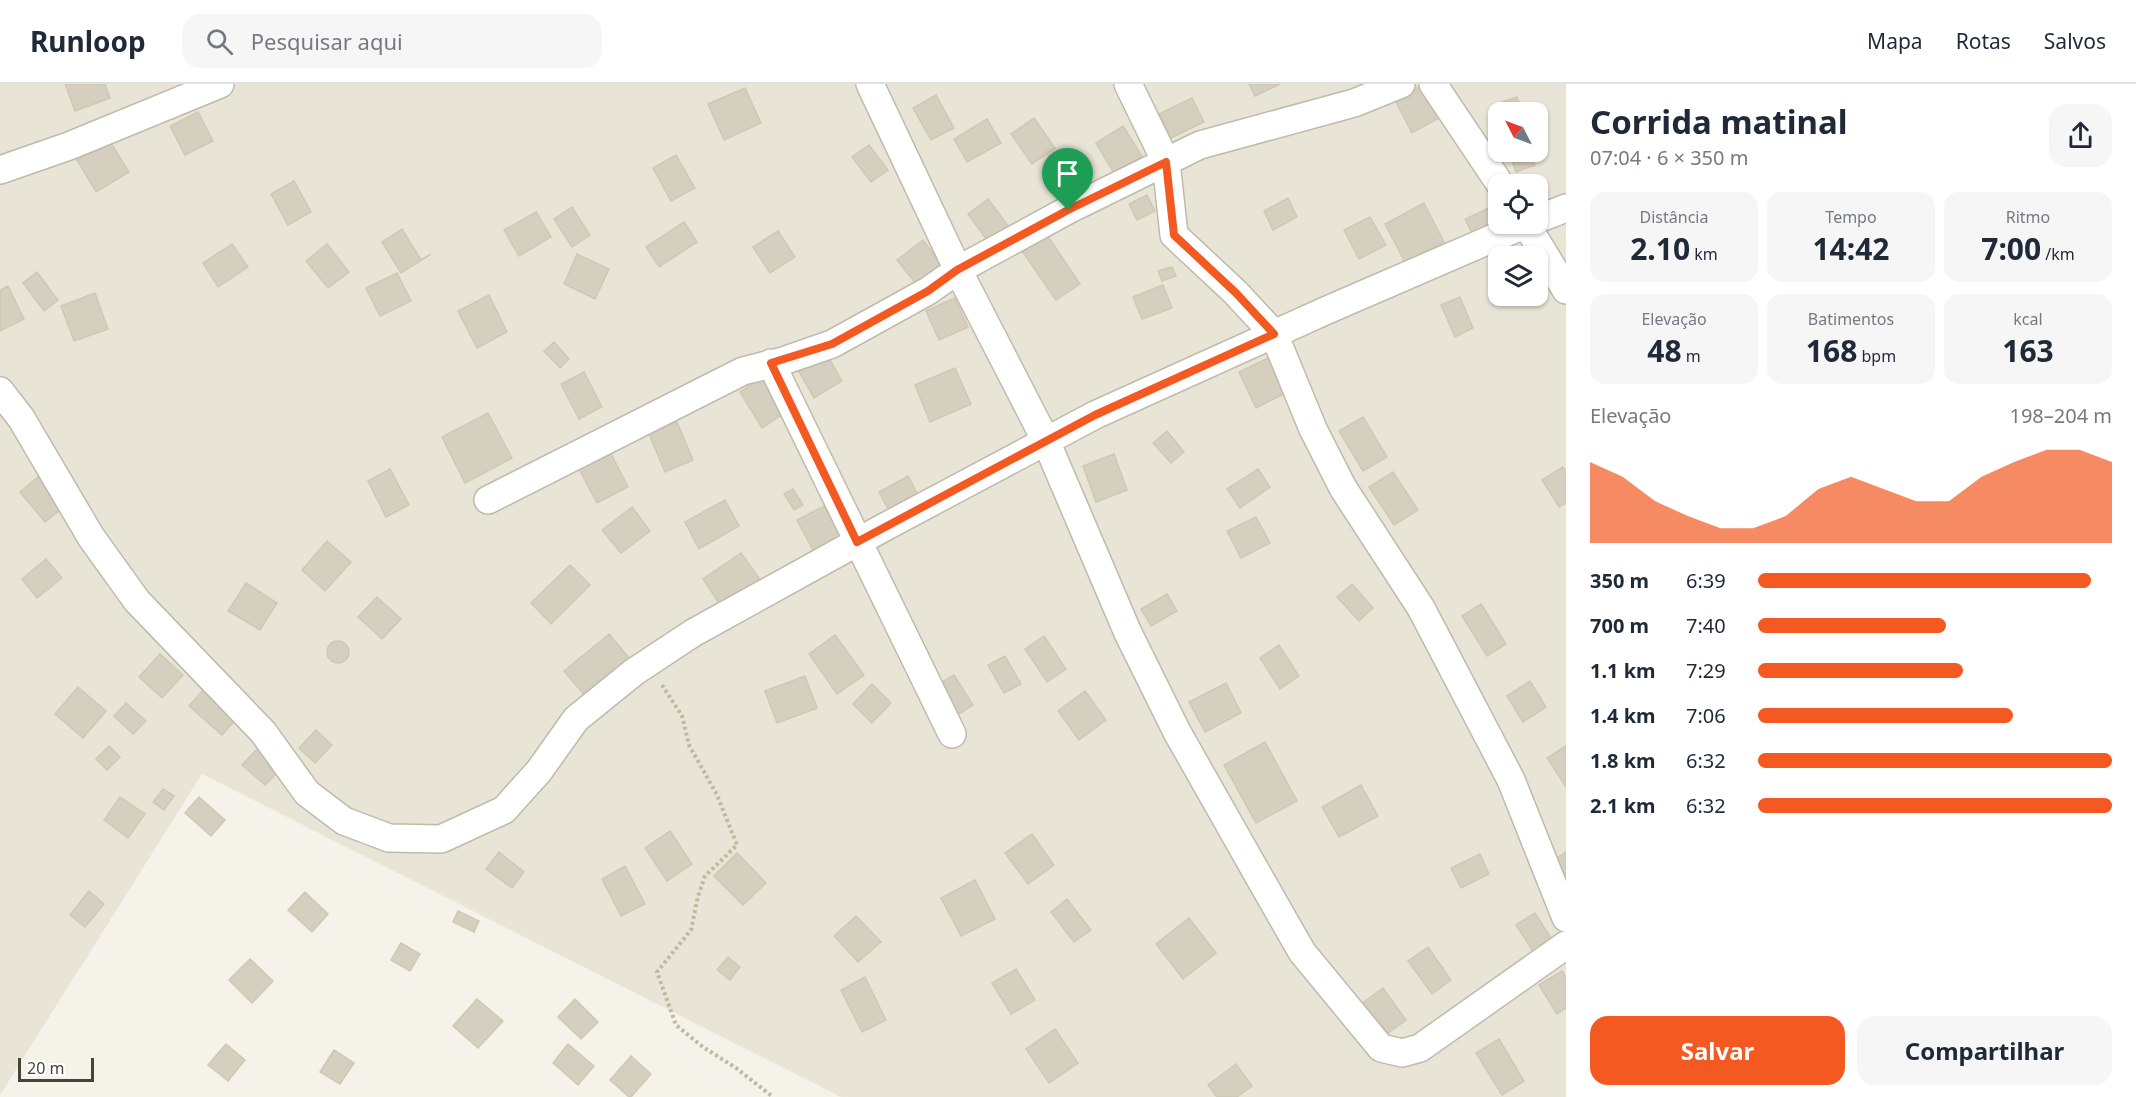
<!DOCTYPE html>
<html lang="pt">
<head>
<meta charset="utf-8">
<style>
	body { margin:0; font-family:"Noto Sans",sans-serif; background:#f6f6f7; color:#1f2937; height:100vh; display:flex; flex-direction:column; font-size:22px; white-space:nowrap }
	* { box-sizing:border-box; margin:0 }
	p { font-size:20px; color:#747a83 }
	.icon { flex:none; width:33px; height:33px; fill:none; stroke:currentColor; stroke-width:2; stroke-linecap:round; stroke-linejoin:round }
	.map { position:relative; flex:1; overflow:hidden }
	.side { display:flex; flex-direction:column; background:#fff; width:570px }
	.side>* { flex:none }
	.needle { width:39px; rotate:312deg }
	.tools { position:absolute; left:1488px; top:18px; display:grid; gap:12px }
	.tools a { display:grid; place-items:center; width:60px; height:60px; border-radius:12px; background:#fff; box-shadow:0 2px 4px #0004; font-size:30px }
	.scale { position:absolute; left:18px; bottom:15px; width:76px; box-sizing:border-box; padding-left:6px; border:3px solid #484338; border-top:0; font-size:16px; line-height:21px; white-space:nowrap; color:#484338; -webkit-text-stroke:4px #fff; paint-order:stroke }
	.pin { position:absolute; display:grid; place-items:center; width:51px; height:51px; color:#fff; margin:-62px -26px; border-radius:50% 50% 50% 0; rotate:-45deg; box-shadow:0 0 6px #0007 }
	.pin .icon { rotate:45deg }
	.round { display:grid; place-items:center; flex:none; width:63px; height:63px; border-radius:18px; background:#f6f6f7 }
	.head { display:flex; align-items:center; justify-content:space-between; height:102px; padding:0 24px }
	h1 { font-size:33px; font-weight:700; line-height:45px }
	.metrics { display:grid; grid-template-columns:repeat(3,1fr); gap:9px; height:102px; padding:6px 24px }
	.metrics div { display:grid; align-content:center; border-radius:15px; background:#f6f6f7; text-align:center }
	.metrics b { font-size:30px; font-weight:700 }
	.metrics small { font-size:16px; font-weight:400 }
	.metrics p { font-size:16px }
	.chart { height:168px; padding:12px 24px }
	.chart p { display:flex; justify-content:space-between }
	.chart svg { width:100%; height:108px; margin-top:6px; fill:#f35921; opacity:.7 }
	.primary-button { display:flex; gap:12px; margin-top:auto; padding:12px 24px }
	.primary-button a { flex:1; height:69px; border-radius:18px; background:#f35921; color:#fff; font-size:24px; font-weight:700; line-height:69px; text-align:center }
	.primary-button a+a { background:#f6f6f7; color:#1f2937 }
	ul { padding:0 24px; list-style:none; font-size:20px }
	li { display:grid; grid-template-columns:96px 72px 1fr; align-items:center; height:45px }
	li i { height:15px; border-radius:8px; background:#f35921 }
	header { display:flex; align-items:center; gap:36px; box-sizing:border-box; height:84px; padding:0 30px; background:#fff; border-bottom:2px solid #e0e1e3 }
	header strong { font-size:28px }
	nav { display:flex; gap:33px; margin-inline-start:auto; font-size:21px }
	.search { width:420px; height:54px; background:#f6f6f7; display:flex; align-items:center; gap:15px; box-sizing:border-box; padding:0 21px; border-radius:18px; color:#747a83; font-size:22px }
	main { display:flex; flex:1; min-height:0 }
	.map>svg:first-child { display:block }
</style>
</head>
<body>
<header>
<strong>Runloop</strong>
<div class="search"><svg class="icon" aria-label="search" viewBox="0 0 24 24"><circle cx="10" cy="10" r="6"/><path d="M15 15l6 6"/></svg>Pesquisar aqui</div>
<nav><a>Mapa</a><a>Rotas</a><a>Salvos</a></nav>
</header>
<main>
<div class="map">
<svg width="1566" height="1013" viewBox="0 0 1566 1013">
	<rect width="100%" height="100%" fill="#f4f2e9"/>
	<path fill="#e8e5d7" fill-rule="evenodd" d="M 0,0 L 1566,0 L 1566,1013 L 841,1013 L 202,690 L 0,1011 ZM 1498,28 L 1538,28 L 1538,68 L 1498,68 ZM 1498,100 L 1538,100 L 1538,140 L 1498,140 ZM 1498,172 L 1538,172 L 1538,212 L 1498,212 Z"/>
	<path fill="#d5cfbf" stroke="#d0c8b2" stroke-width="1.5" d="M 65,0 L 105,0 L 110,14 L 75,27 Z
		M 1249,0 L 1280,0 L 1255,12 Z
		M 1421,2 L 1439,34 L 1412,49 L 1395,16 Z
		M 745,4 L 761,39 L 724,56 L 708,20 Z
		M 936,11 L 954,44 L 931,56 L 913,24 Z
		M 1517,13 L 1522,28 L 1498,28 L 1498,36 L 1494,21 Z
		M 1192,14 L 1204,38 L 1171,54 L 1159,30 Z
		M 198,28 L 213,57 L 185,71 L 170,42 Z
		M 1034,34 L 1055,64 L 1032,80 L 1011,50 Z
		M 987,35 L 1001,59 L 967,78 L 954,55 Z
		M 1123,42 L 1142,72 L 1114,89 L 1096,59 Z
		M 109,56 L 129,88 L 96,108 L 77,76 Z
		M 869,61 L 888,86 L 871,98 L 852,73 Z
		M 1509,68 L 1530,68 L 1535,81 L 1516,88 Z
		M 676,71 L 695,104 L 671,117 L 653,84 Z
		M 294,97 L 311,128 L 288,141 L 271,110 Z
		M 1147,111 L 1155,127 L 1137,136 L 1129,120 Z
		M 1288,114 L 1297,133 L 1273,146 L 1264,127 Z
		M 988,115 L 1009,143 L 989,159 L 968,130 Z
		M 1424,119 L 1444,158 L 1405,178 L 1385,140 Z
		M 572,123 L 590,151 L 572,163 L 554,135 Z
		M 1491,123 L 1498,138 L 1474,153 L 1465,135 Z
		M 536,128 L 551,153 L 519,172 L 504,146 Z
		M 1370,133 L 1386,161 L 1359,175 L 1344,146 Z
		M 684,138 L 697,158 L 659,183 L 646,163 Z
		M 402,145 L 421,176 L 431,170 L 401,189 L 382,158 Z
		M 778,147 L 795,173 L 770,189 L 753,163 Z
		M 1047,151 L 1080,200 L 1056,216 L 1022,167 Z
		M 923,156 L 944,184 L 919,204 L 897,176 Z
		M 232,160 L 248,183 L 218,203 L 203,179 Z
		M 327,160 L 349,188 L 328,204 L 306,177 Z
		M 577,170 L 609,185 L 595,215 L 564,200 Z
		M 1172,183 L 1176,192 L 1162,197 L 1158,187 Z
		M 37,188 L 58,216 L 44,227 L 23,199 Z
		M 397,189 L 411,217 L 380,232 L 366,204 Z
		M 1163,201 L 1172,224 L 1142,235 L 1133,213 Z
		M 8,202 L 24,235 L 0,247 L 0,206 Z
		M 95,209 L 108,245 L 74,257 L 61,222 Z
		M 489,211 L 507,248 L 477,264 L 458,227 Z
		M 1460,213 L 1473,244 L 1455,253 L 1441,221 Z
		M 955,214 L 968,243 L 939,256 L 926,227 Z
		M 554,258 L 569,275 L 560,284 L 544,267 Z
		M 825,267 L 842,297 L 814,314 L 797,284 Z
		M 1274,271 L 1292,306 L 1256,324 L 1239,288 Z
		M 955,284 L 971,320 L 930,338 L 915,301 Z
		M 584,288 L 602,323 L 579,335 L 561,300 Z
		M 764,293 L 786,328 L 762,344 L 740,308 Z
		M 488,329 L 512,374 L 465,399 L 442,353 Z
		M 1363,333 L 1387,373 L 1363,387 L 1339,347 Z
		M 677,338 L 693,376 L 665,388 L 649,350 Z
		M 1167,347 L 1184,368 L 1171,379 L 1153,359 Z
		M 609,366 L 628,403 L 597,419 L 578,383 Z
		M 1114,370 L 1127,406 L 1096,418 L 1083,382 Z
		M 1563,383 L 1566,387 L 1566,419 L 1559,423 L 1542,396 Z
		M 390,385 L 409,421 L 386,433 L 368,397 Z
		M 1258,385 L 1270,403 L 1240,424 L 1227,405 Z
		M 1393,388 L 1418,426 L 1394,441 L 1369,403 Z
		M 908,392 L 921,416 L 892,432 L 879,408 Z
		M 38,393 L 63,424 L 45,438 L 20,408 Z
		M 793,405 L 803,421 L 794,426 L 784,410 Z
		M 725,416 L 739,442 L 699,465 L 685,438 Z
		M 826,421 L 843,453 L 814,468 L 797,436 Z
		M 632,423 L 650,447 L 621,469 L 602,446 Z
		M 1256,433 L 1270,459 L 1241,474 L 1227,447 Z
		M 327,457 L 351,478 L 325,507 L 302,486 Z
		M 741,469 L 761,497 L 722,524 L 703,495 Z
		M 46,475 L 62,494 L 37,514 L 22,495 Z
		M 570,481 L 590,501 L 551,540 L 531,519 Z
		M 246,499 L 277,519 L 260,546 L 228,527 Z
		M 1352,500 L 1373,524 L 1359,537 L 1337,513 Z
		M 1167,510 L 1177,527 L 1151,542 L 1141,525 Z
		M 377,513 L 401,535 L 382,555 L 358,533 Z
		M 1481,520 L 1506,560 L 1487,572 L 1462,532 Z
		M 609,550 L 630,575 L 585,612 L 564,587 Z
		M 835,551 L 864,591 L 837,610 L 809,570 Z
		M 1044,552 L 1066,585 L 1047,598 L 1025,565 Z
		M327 568a11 11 0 1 1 22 0a11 11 0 1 1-22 0Z
		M 1279,561 L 1299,592 L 1280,605 L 1260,574 Z
		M 160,570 L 183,591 L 162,614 L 139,593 Z
		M 1005,572 L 1021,600 L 1004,609 L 988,581 Z
		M 954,591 L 973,621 L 956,632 L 937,601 Z
		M 805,592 L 817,624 L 777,639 L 765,607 Z
		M 1530,597 L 1546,623 L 1523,638 L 1507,612 Z
		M 1226,599 L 1241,629 L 1205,648 L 1189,618 Z
		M 872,600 L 891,619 L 872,639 L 853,620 Z
		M 78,603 L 106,627 L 83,654 L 55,630 Z
		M 204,605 L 237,634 L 222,651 L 189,622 Z
		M 1085,607 L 1106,636 L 1079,656 L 1058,627 Z
		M 126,619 L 146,637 L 133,650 L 114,632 Z
		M 316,646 L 332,661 L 315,679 L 299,664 Z
		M 1265,658 L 1297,717 L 1256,739 L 1224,681 Z
		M 109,662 L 120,673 L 107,686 L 96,675 Z
		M 1566,662 L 1566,703 L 1547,674 Z
		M 258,664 L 281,685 L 265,701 L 242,681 Z
		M 1361,701 L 1378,732 L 1339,753 L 1322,723 Z
		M 163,705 L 174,712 L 164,726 L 153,718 Z
		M 120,713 L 145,730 L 128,754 L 104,736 Z
		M 199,713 L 225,736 L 211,752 L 185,729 Z
		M 670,747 L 692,780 L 667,797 L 645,764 Z
		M 1032,750 L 1054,781 L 1028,800 L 1005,769 Z
		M 499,768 L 524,788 L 512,804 L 486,785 Z
		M 1566,768 L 1566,800 L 1552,777 Z
		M 737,769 L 766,799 L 743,821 L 714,792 Z
		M 1480,770 L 1489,790 L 1461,804 L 1451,784 Z
		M 625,782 L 645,820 L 621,832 L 602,795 Z
		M 975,796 L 995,835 L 961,852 L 941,814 Z
		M 89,807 L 104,820 L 85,843 L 70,831 Z
		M 305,808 L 328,830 L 312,848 L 288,826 Z
		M 1067,815 L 1091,846 L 1074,858 L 1051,828 Z
		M 458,827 L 479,837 L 474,848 L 453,838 Z
		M 1535,829 L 1553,857 L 1534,869 L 1516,841 Z
		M 856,832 L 881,858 L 858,878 L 834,852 Z
		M 1189,834 L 1216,869 L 1183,895 L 1156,860 Z
		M 401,859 L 420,870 L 410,887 L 391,876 Z
		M 1428,863 L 1451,896 L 1432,910 L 1408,877 Z
		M 728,873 L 740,883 L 730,896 L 717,886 Z
		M 250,875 L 273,897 L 252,919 L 229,896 Z
		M 1016,885 L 1035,916 L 1011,930 L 992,899 Z
		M 1562,887 L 1566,893 L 1566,924 L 1557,930 L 1539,901 Z
		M 865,893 L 886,936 L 862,948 L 841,906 Z
		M 1383,904 L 1406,936 L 1380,955 L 1357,923 Z
		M 477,915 L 503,937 L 478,964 L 453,942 Z
		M 575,915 L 598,938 L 581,955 L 558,933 Z
		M 1055,945 L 1078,979 L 1049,999 L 1026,965 Z
		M 1499,955 L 1524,997 L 1502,1011 L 1476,969 Z
		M 226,960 L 245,976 L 228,997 L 208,981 Z
		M 568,960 L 594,982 L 578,1001 L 553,979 Z
		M 334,966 L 354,979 L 340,1000 L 320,988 Z
		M 631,972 L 651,990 L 631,1013 L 629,1013 L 610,996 Z
		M 1236,980 L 1252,1002 L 1237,1013 L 1217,1013 L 1208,1001 Z"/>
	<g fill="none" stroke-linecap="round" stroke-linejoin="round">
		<g stroke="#bfbbac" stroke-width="30">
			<path id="street" d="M 870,0 L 958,186 L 1046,357 L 1128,549 L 1177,648 L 1262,798 L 1302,868 L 1381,964 L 1402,969 L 1420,964 L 1566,861
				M 1128,0 L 1166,78 L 1174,151 L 1236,209 L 1274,250 L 1313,345 L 1343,404 L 1421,524 L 1511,696 L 1566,834
				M 1433,0 L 1500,100
				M 0,86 L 69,62 L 220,0
				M 1538,135 L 1566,124
				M 1526,140 L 1566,206
				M 771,279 L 952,650
				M 0,307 L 21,334 L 91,453 L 137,517 L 263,648 L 307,709 L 344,737 L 389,754 L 441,755 L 504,726 L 539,687 L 576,635 L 634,588 L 693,549 L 881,445 L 1095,331 L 1325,227 L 1526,140
				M 488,416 L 743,287 L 783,277 L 832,260 L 928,207 L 958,186 L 1068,126 L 1200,61 L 1354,19 L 1401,0"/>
		</g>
		<path stroke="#c1b89d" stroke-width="4" stroke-dasharray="3 3" stroke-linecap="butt" d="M 662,601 L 682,632 L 689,661 L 717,711 L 737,761 L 705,792 L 698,812 L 691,846 L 657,888 L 676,941 L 703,963 L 736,984 L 773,1013"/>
		<use href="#street" stroke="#fff" stroke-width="27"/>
	</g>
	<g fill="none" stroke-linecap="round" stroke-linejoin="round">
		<g stroke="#fff" stroke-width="12">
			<path id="route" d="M 1166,78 L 1174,151 L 1236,209 L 1274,250 L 1095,331 L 857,458 L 771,279 L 832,260 L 928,207 L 957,186 L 1068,126 Z"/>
		</g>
		<use href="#route" stroke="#f35921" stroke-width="8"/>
	</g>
</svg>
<div class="tools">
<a><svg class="needle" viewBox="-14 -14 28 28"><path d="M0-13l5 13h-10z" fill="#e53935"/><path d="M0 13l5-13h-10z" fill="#747a83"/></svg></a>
<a><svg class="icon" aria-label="locate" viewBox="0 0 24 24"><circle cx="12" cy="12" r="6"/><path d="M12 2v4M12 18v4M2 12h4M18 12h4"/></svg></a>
<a><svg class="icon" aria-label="layers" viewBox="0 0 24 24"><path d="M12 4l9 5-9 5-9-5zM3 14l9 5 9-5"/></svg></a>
</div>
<div class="scale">20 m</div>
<div class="pin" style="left:1068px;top:126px;background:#1e9e55"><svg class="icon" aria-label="arrive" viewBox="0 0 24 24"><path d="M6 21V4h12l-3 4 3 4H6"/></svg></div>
</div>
<section class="side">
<div class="head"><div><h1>Corrida matinal</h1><p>07:04 · 6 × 350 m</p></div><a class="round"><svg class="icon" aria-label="share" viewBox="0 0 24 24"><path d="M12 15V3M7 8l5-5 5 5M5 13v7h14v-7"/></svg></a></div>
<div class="metrics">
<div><p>Distância</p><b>2.10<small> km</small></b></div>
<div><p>Tempo</p><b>14:42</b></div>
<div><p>Ritmo</p><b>7:00<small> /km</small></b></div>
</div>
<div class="metrics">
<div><p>Elevação</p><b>48<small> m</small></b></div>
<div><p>Batimentos</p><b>168<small> bpm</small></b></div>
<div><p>kcal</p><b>163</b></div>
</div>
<div class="chart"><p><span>Elevação</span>198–204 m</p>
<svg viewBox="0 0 160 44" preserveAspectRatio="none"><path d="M0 44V11L10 17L20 27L30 33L40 38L50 38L60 33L70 22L80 17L90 22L100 27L110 27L120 17L130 11L140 6L150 6L160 11V44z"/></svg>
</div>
<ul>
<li><b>350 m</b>6:39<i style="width:94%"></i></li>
<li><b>700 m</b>7:40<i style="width:53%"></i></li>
<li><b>1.1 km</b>7:29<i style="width:58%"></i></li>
<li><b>1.4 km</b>7:06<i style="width:72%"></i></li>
<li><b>1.8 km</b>6:32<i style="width:100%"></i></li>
<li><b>2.1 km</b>6:32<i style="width:100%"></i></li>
</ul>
<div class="primary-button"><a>Salvar</a><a>Compartilhar</a></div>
</section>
</main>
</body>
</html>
